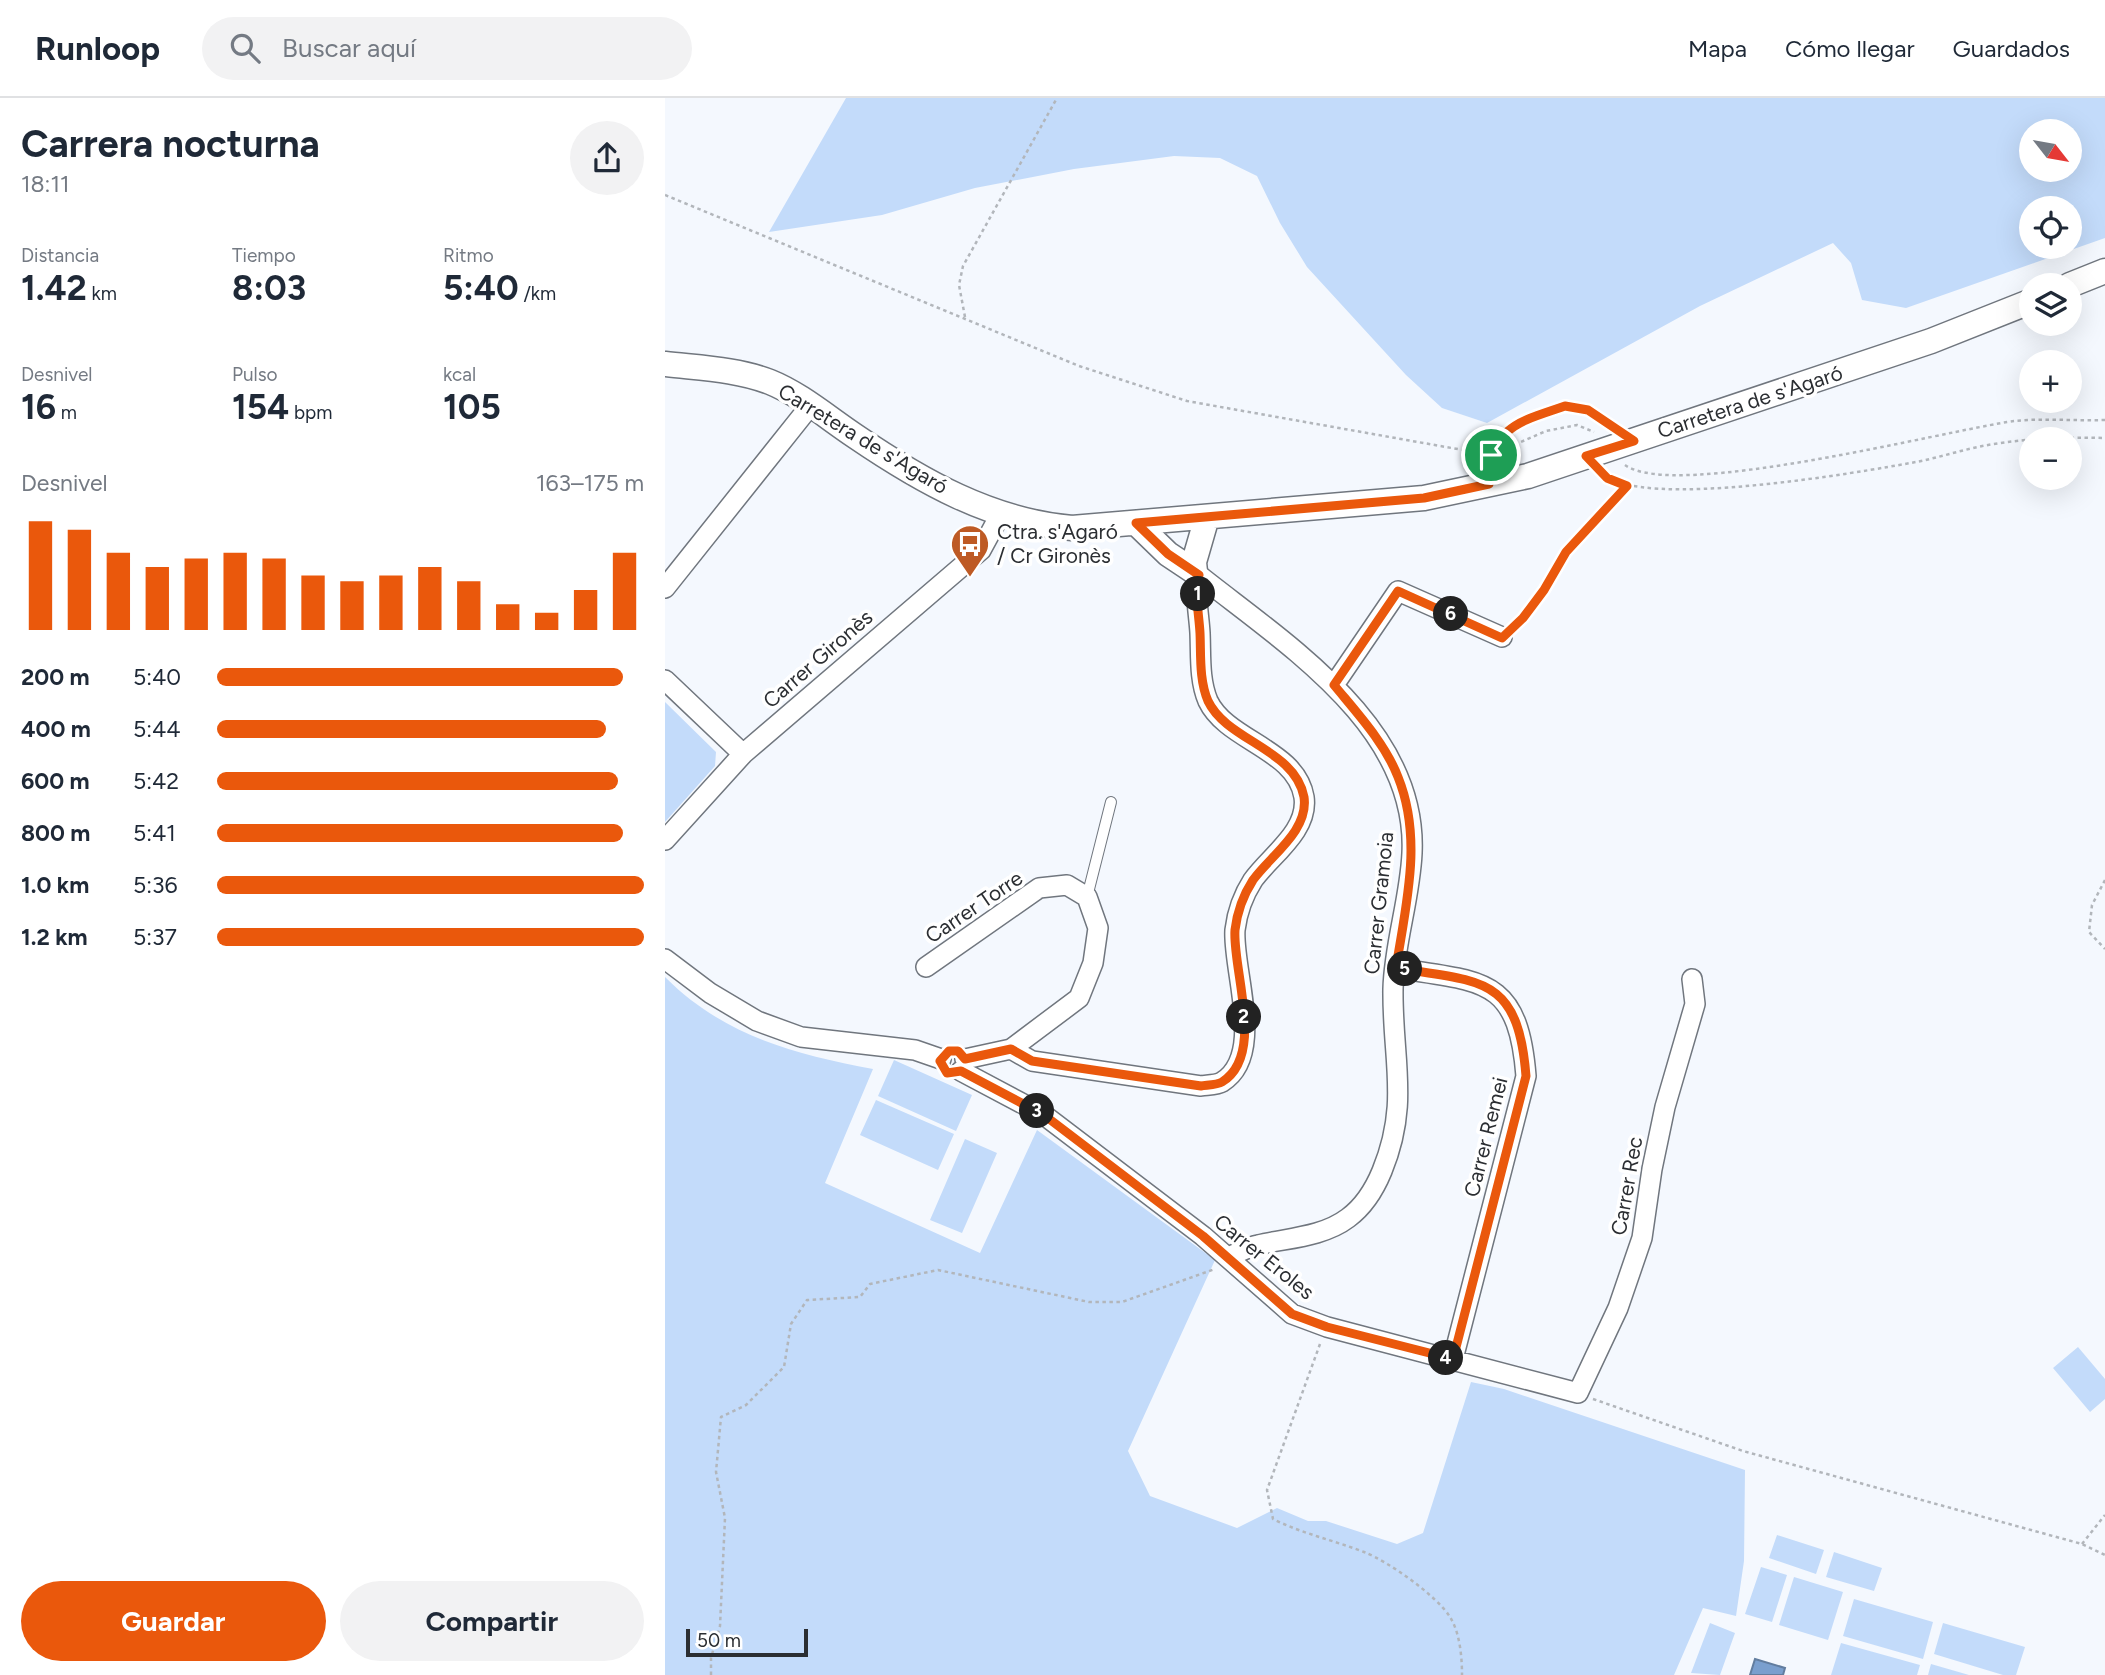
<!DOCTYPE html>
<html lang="es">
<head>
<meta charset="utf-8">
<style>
	body { margin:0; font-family:Figtree,sans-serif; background:#f2f2f3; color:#1f2937; height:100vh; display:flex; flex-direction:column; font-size:26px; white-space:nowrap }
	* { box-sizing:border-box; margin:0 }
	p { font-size:23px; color:#747a83 }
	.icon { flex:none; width:38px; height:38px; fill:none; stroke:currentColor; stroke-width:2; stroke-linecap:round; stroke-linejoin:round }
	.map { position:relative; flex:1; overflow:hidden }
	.details { display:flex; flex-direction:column; background:#fff; width:665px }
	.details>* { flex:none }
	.needle { width:46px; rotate:121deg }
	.fabs { position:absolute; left:1354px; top:21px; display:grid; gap:14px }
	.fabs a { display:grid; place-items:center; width:63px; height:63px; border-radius:50%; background:#fff; box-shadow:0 7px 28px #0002; font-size:35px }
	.scale { position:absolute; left:21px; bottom:18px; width:122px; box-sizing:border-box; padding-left:7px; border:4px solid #2b2e32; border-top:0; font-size:19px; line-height:24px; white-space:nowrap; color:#2b2e32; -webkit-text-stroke:5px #fff; paint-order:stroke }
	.pin { position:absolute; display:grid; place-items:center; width:60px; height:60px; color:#fff; margin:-30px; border:4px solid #fff; border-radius:50%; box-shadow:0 2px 7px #0007 }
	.km { position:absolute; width:35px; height:35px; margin:-18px; border-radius:50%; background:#222; color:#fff; font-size:19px; line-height:35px; text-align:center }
	.round { display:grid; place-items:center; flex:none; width:74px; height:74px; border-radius:37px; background:#f2f2f3 }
	.overview { display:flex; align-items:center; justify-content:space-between; height:119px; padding:0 21px }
	h1 { font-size:38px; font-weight:700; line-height:52px }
	.stats { display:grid; grid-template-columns:repeat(3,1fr); gap:10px; height:119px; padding:7px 21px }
	.stats div { display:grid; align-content:center }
	.stats b { font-size:35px; font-weight:700 }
	.stats small { font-size:19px; font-weight:400 }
	.stats p { font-size:19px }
	.chart { height:196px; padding:14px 21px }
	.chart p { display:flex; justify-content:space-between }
	.chart svg { width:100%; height:126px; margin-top:7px; stroke:#ea580c; stroke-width:6 }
	.primary-button { display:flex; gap:14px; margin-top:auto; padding:14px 21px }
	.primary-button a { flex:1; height:80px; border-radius:42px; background:#ea580c; color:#fff; font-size:28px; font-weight:700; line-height:80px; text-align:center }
	.primary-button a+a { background:#f2f2f3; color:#1f2937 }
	ul { padding:0 21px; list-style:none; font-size:23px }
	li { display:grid; grid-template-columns:112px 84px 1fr; align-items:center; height:52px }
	li i { height:18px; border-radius:9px; background:#ea580c }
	header { display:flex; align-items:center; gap:42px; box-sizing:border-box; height:98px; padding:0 35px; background:#fff; border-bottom:2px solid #e0e1e3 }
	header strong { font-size:33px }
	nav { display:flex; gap:38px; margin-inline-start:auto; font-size:24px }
	.search { width:490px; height:63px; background:#f2f2f3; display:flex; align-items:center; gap:18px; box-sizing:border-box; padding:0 24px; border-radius:38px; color:#747a83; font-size:26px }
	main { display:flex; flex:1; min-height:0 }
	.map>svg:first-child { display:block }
</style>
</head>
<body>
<header>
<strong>Runloop</strong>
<div class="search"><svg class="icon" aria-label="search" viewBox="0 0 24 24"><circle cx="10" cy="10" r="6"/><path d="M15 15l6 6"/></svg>Buscar aquí</div>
<nav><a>Mapa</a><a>Cómo llegar</a><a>Guardados</a></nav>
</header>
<main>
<section class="details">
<div class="overview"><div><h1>Carrera nocturna</h1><p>18:11</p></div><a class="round"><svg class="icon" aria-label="share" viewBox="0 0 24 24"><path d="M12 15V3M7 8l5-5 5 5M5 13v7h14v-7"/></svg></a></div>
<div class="stats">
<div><p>Distancia</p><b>1.42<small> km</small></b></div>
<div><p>Tiempo</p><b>8:03</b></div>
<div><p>Ritmo</p><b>5:40<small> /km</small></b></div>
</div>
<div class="stats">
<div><p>Desnivel</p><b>16<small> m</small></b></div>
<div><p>Pulso</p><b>154<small> bpm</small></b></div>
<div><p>kcal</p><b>105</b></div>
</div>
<div class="chart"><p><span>Desnivel</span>163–175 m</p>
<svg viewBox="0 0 160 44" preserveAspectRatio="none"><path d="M5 44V6M15 44V9M25 44V17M35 44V22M45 44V19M55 44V17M65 44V19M75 44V25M85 44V27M95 44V25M105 44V22M115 44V27M125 44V35M135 44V38M145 44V30M155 44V17"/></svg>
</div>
<ul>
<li><b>200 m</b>5:40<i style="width:95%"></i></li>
<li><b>400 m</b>5:44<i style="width:91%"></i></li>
<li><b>600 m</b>5:42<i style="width:94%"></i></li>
<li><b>800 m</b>5:41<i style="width:95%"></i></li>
<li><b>1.0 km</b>5:36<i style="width:100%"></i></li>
<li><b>1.2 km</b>5:37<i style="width:100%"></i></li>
</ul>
<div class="primary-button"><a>Guardar</a><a>Compartir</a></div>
</section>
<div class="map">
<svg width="1440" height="1577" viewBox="0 0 1440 1577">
	<rect width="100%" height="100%" fill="#f4f8fe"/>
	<path fill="#c3dbfa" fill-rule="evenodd" d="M 181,0 L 1440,0 L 1440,140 L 1241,210 L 1197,202 L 1186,165 L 1168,145 L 1035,208 L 822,325 L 777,310 L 741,277 L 642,169 L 615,125 L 592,78 L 555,60 L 509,58 L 409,71 L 310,90 L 217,117 L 104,134 ZM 1367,33 L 1405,33 L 1405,72 L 1367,72 ZM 1367,110 L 1405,110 L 1405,149 L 1367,149 Z
		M 0,604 L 51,654 L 50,668 L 0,724 Z
		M 0,879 C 59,938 129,956 208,971 L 160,1085 L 315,1155 L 372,1032 L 550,1162 L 463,1353 L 485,1398 L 572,1430 L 612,1410 L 643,1423 L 661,1423 L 732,1446 L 758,1435 L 806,1284 L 839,1291 L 1080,1372 L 1079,1463 L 1071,1518 L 1038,1510 L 1009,1577 L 0,1577 Z
		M 229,962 L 307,997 L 291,1033 L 213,998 Z
		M 211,1002 L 289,1036 L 273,1072 L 195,1037 Z
		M 300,1041 L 332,1055 L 297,1135 L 265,1122 Z
		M 1413,1249 L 1440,1281 L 1440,1301 L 1425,1314 L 1388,1270 Z
		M 1112,1437 L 1159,1452 L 1151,1476 L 1104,1460 Z
		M 1169,1454 L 1217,1470 L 1209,1493 L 1161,1479 Z
		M 1096,1469 L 1122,1477 L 1107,1524 L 1080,1516 Z
		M 1129,1479 L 1178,1494 L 1163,1542 L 1114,1527 Z
		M 1189,1501 L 1268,1524 L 1258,1561 L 1178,1538 Z
		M 1045,1525 L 1070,1535 L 1055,1577 L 1026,1575 Z
		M 1278,1525 L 1360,1549 L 1351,1577 L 1338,1577 L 1269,1556 Z
		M 1176,1545 L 1255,1567 L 1252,1577 L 1166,1577 Z
		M 1266,1566 L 1304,1577 L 1263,1577 Z"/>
	<path fill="#7a9fce" stroke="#627d9f" stroke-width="2" d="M 1090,1561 L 1120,1570 L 1118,1577 L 1085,1577 Z"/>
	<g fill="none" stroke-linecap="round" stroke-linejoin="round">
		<g stroke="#70767e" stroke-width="12">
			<path id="service" d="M 422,799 L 446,704"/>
		</g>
		<g stroke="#70767e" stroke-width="22">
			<path id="minor" d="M 530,474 C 617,544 753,627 747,755 C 745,801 729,846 728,891 C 727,961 745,1005 717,1073 C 710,1090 698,1109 683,1120 C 658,1139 622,1140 593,1147 C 583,1149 573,1155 563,1159
				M 0,490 L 145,308
				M 0,582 L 78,656
				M 669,587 L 733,493 L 837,539
				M 0,742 L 78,656 L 316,452 L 335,417
				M 0,861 L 45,895 L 92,923 L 136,939 L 250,952 L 276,961
				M 261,869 L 374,790 L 402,787 L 422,799 L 433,830 L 428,865 L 414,900 L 346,951 L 300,961
				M 731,870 C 817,884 853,878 861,978 L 788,1261
				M 346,951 L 367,963 L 536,988 C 542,987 552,987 557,984 C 601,957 567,871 570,832 C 572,815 579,796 588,782 C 605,758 644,733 639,699 C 631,651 562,643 543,603 C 534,582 536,557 535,535 C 534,516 529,494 534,477
				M 296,973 L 379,1017 L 538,1138 L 627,1216 L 662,1229 L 913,1295 L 953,1210 L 977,1140 L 987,1071 L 1000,1009 L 1030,906 L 1027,881"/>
		</g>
		<g stroke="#70767e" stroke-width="27">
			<path id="tertiary" d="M 1405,187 L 1440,173
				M 0,266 C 34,270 72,271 105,284 C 135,296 163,320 190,338 C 256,383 326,423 407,430 L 759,400 L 863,378 L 1266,243 L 1367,203
				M 471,425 L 503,456 L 530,474
				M 530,474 L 529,464 L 542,419"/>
		</g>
		<path stroke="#b2b6bb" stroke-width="2.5" stroke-dasharray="3.5 3.5" stroke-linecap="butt" d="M 0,97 L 414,268 L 522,303 L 826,357 L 881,333 L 912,327 L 929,334
			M 300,219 L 294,187 L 298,168 L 392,0
			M 825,365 C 828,336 873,310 900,308 C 918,307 932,318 946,327
			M 960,367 C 1010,403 1278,333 1349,323 C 1378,320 1410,323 1440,322
			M 937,375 C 974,413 1196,374 1251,364 C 1277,359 1302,350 1329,346 C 1367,340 1402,339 1440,340
			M 851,526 L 879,492 L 901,454 L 962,388
			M 1440,782 L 1427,807 L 1424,834 L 1440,851
			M 655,1246 L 602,1392 L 608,1421 C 638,1436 668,1442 699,1454 C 724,1464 771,1497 785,1519 C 795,1535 797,1559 797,1577
			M 928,1301 L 1078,1353 L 1417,1446 L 1440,1457
			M 1417,1446 L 1440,1417
			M 46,1577 L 46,1560 L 55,1528 L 60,1420 L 51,1374 L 56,1319 L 81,1307 L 119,1269 L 126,1226 L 142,1202 L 195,1199 L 205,1186 L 273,1172 L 424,1204 L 457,1204 L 550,1171"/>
		<use href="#service" stroke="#fff" stroke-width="10"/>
		<use href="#minor" stroke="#fff" stroke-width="19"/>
		<use href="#tertiary" stroke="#fff" stroke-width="24"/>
	</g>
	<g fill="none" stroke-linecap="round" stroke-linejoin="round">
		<g stroke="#fff" stroke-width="14">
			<path id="route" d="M 900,308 L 923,312 L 969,343 L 921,358 L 942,380 L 962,388 L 901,454 L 879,492 L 858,520 L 837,540 L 733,493 L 669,587 C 692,615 720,645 733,679 C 758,741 741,806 731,870 C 817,884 853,878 861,978 L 788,1261 L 662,1229 L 627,1216 L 538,1138 L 379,1017 L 296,973 L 282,975 L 275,963 L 284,953 L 293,953 L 300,961 L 346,951 L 367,963 L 536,988 C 542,987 552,987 557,984 C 601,957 567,871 570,832 C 572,815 579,796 588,782 C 605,758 644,733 639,699 C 630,651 562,643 543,603 C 534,582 536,557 535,535 C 534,516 529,494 534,477 L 503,456 L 471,425 L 759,400 L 824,386 C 828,328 850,325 900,308 Z"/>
		</g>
		<use href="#route" stroke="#ea580c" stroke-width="9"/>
	</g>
	<defs>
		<g id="bus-pin" transform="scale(2.0125)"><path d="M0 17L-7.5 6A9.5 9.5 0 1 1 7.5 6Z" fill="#be5a24" stroke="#fff"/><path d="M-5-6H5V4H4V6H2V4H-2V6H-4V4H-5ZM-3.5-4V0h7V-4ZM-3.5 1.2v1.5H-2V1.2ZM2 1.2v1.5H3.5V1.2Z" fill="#fff"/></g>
	</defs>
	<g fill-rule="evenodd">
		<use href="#bus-pin" x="305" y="446"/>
	</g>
	<g text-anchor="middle" stroke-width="7" stroke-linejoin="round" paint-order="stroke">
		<g font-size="21" fill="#2b2e32" stroke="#fff">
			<text transform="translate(1085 304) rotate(-18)" y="7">Carretera de s'Agaró</text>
			<text transform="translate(198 341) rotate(31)" y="7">Carretera de s'Agaró</text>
			<text transform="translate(153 561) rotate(-41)" y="7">Carrer Gironès</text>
			<text transform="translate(714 805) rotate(-84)" y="7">Carrer Gramoia</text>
			<text transform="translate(309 809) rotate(-34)" y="7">Carrer Torre</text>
			<text transform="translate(821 1039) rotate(-76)" y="7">Carrer Remei</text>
			<text transform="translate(962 1088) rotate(-80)" y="7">Carrer Rec</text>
			<text transform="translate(599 1159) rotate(39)" y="7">Carrer Eroles</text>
		</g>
		<g font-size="21" fill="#2b2e32" stroke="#fff" text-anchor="start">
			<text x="332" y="441">Ctra. s'Agaró<tspan x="332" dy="24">/ Cr Gironès</tspan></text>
		</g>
	</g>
</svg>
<div class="fabs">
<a><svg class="needle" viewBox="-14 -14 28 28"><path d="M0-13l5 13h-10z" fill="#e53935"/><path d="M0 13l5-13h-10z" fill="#747a83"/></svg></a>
<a><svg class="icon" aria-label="locate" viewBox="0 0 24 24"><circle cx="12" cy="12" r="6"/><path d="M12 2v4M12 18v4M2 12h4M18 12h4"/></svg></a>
<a><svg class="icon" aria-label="layers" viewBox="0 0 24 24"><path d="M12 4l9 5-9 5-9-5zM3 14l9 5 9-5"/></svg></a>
<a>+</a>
<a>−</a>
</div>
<div class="scale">50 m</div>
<div class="pin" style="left:826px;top:357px;background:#1e9e55"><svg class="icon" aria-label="arrive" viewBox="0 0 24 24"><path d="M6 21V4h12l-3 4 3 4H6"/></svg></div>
<b class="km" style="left:533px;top:496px">1</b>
<b class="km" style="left:579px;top:919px">2</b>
<b class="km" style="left:372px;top:1013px">3</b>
<b class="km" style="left:781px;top:1260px">4</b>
<b class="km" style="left:740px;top:871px">5</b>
<b class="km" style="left:786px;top:516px">6</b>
</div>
</main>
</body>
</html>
